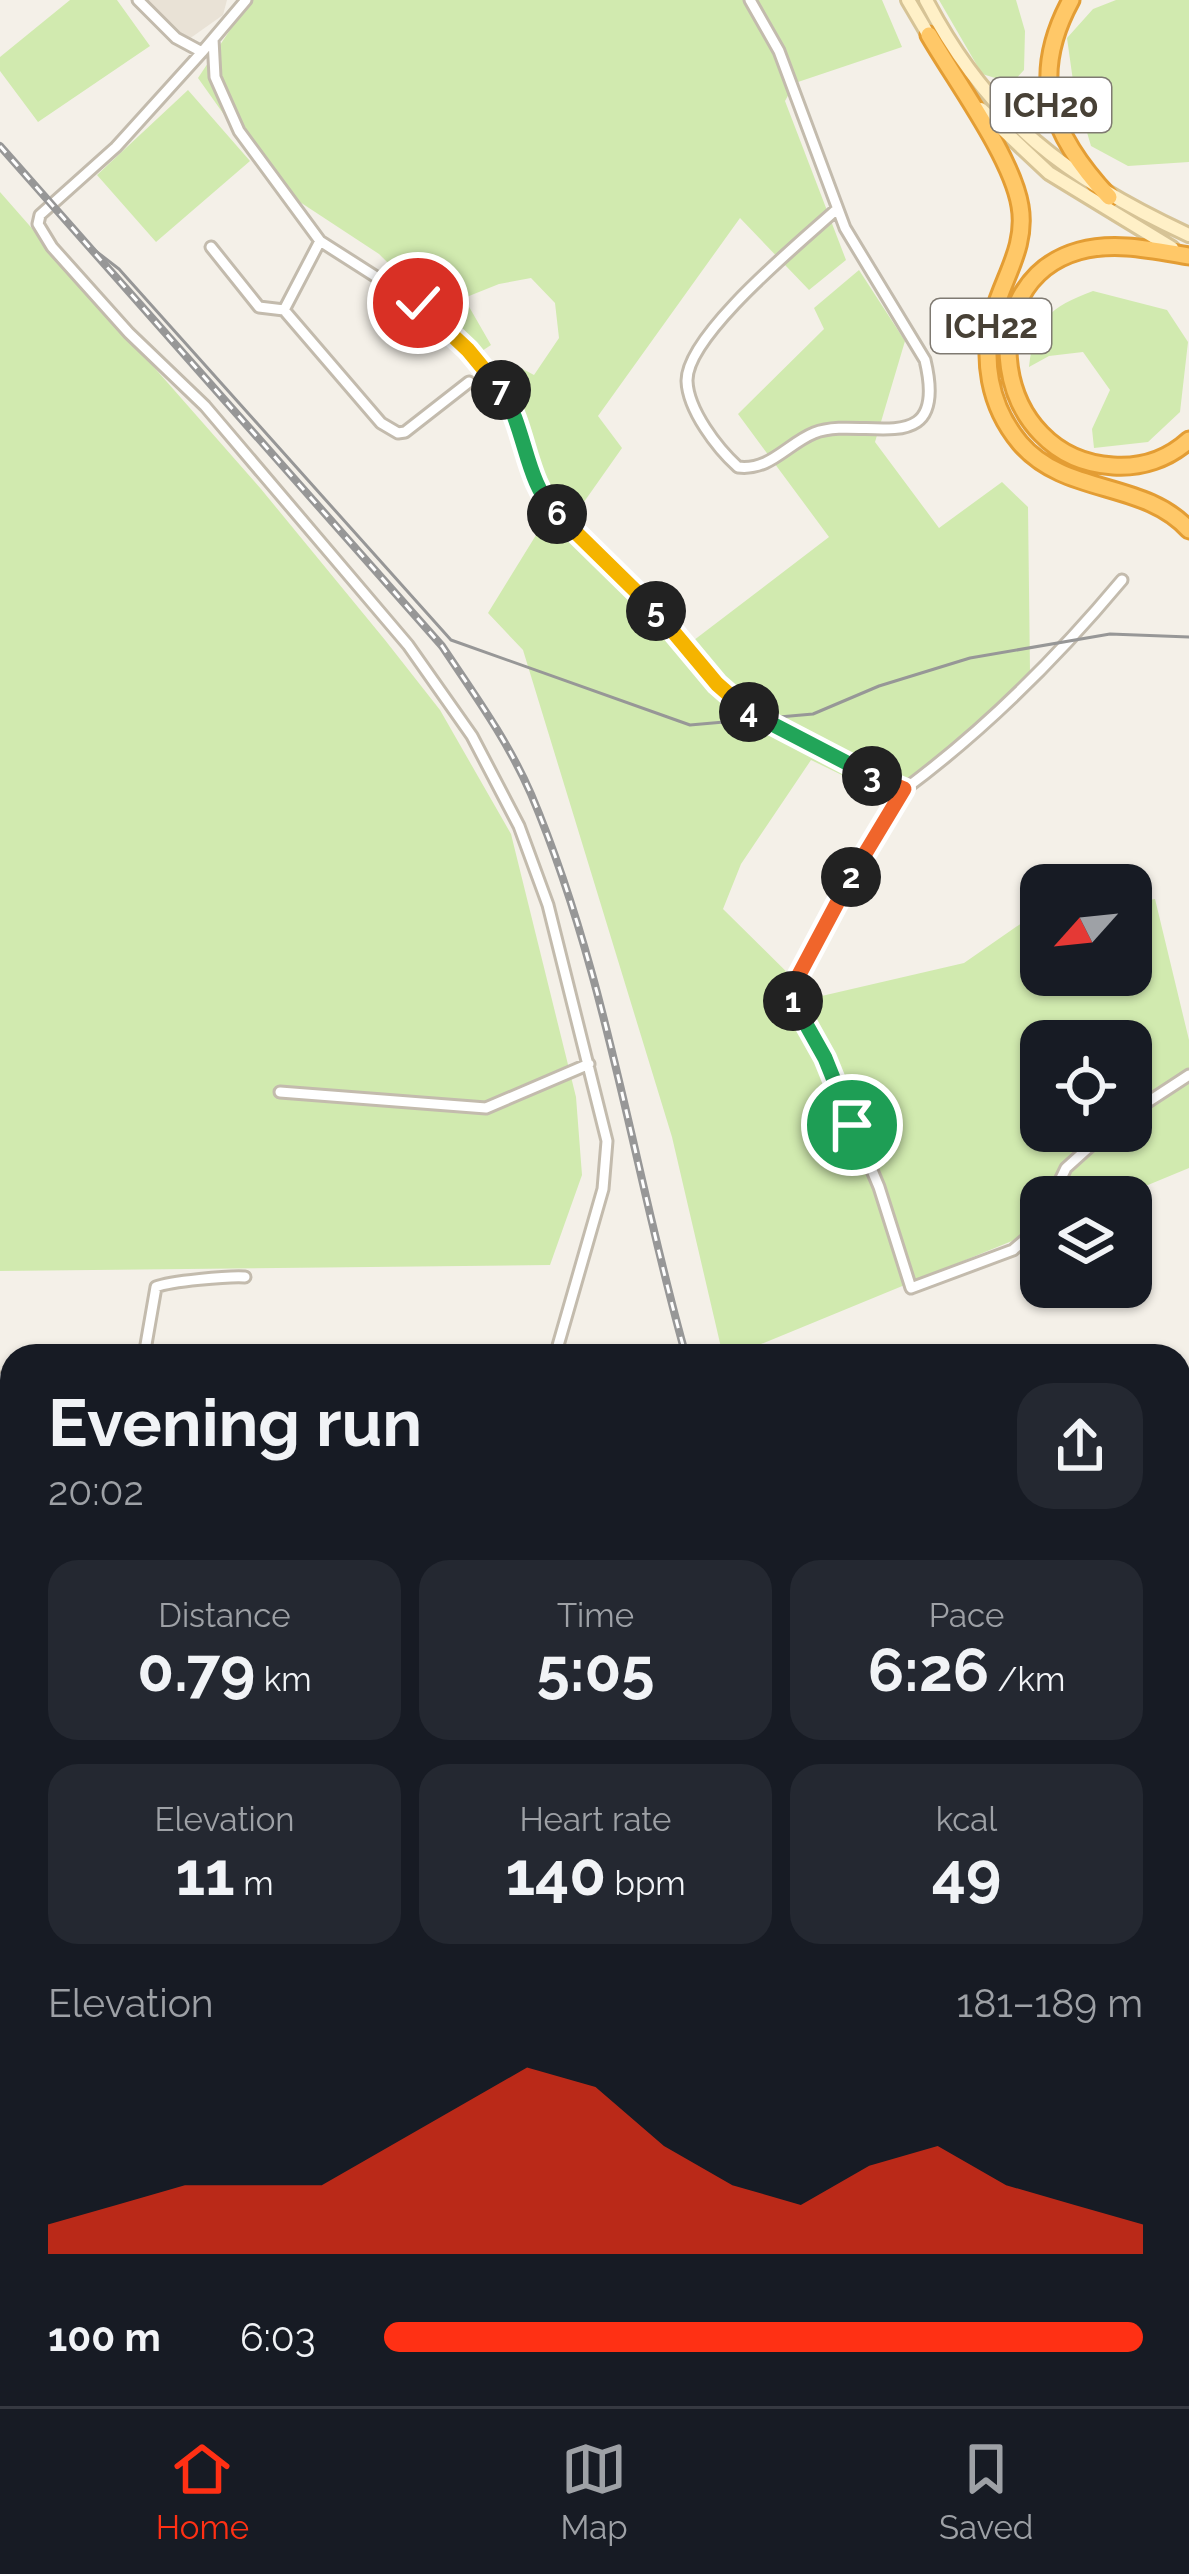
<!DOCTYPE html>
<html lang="en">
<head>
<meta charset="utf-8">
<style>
	body { margin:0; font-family:Raleway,sans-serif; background:#242831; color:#f1f3f6; height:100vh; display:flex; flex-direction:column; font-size:45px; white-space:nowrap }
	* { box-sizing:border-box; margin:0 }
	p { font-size:39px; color:#9ea1a6 }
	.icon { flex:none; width:66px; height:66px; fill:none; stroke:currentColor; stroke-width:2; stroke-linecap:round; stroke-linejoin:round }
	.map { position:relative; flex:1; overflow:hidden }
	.side { position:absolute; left:0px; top:1344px; width:1191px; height:1062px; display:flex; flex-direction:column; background:#171b24; border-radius:36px 36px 0 0; box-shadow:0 3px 9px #0004 }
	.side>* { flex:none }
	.needle { width:78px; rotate:243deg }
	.fabs { position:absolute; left:1020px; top:864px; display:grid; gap:24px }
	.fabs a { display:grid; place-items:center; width:132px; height:132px; border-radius:24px; background:#171b24; box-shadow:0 3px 9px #0004; font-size:60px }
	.pin { position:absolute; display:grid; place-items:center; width:102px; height:102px; color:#fff; margin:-51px; border:6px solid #fff; border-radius:50%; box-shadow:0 3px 12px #0007 }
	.km { position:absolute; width:60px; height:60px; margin:-30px; border-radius:50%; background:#222; color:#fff; font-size:33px; line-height:60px; text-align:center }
	.round { display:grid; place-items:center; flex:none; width:126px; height:126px; border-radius:36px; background:#242831 }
	.summary { display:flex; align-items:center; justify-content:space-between; height:204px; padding:0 48px }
	h1 { font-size:66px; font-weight:700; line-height:90px }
	.metrics { display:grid; grid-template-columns:repeat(3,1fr); gap:18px; height:204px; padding:12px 48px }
	.metrics div { display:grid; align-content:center; border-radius:30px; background:#242831; text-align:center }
	.metrics b { font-size:60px; font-weight:700 }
	.metrics small { font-size:33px; font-weight:400 }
	.metrics p { font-size:33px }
	.chart { height:336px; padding:24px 48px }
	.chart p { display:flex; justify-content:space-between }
	.chart svg { width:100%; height:216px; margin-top:12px; fill:#ff3014; opacity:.7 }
	ul { padding:0 48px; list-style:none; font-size:39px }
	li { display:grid; grid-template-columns:192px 144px 1fr; align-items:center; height:90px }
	li i { height:30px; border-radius:15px; background:#ff3014 }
	.tabs { display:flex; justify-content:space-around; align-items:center; height:168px; border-top:3px solid #363941; background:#171b24; font-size:33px; color:#9ea1a6 }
	.tabs a { display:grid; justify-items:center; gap:6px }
	.tabs .active { color:#ff3014 }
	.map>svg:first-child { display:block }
</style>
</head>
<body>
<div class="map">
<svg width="1189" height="2406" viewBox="0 0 1189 2406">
	<rect width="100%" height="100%" fill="#f4f0e8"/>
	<path fill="#e9e2d6" d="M 147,0 L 227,0 L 223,15 L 182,44 Z"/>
	<path fill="#d1eaaf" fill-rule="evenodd" d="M 70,0 L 117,0 L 150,46 L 38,122 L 0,71 L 0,57 Z
		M 250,0 L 882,0 L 902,47 L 795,83 L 785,101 L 846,260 L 809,290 L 740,218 L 598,416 L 622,448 L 572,519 L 681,650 L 829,537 L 738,414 L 824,329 L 814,308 L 859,270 L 905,341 L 875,442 L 939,528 L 1002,482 L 1028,507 L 1030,672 L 959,739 L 885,796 L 811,760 L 741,864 L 723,909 L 813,998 L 964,963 L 1026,920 L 1041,918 L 1041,975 L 1131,975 L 1131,903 L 1155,899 L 1189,1040 L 1189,1168 L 1119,1197 L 1041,1197 L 1041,1229 L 732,1356 L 723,1356 L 672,1137 L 523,650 L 488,613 L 549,514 L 523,416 L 500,378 L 519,367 L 534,375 L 559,338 L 555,303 L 531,278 L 499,284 L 464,298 L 491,345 L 479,353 L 379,254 L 274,185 L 198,78 ZM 1041,1041 L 1131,1041 L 1131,1131 L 1041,1131 Z
		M 939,0 L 1016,0 L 1025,31 L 1024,70 L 1012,83 L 982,74 Z
		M 1116,0 L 1189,0 L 1189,162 L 1128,166 L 1091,146 L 1074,88 L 1067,38 L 1093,9 Z
		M 188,90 L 250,161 L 156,242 L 97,175 Z
		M 0,192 L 261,489 L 385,640 L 440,710 L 511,834 L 576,1097 L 582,1175 L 550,1265 L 0,1271 Z
		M 1093,291 L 1167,310 L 1188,342 L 1180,412 L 1148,442 L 1094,448 L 1092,429 L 1110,390 L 1083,352 L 1049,356 L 1029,367 C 1034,320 1050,307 1093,291 Z
		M 1179,2026 L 1189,2053 L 1189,2401 L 1179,2406 L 919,2406 L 917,2394 L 1179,2394 Z"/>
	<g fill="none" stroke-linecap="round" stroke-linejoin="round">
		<g stroke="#c3bbad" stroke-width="15">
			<path id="street" d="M 138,0 L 176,38 L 202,52 L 246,0
				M 750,0 L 779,51 L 845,228 L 925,360 C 950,464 862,414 814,433 C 787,444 770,471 738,467 C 717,448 688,410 687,381 C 686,335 802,241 837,209
				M 213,39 L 215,77 L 239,131 L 320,241 L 417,303 L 489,372 L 516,416 L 535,484 L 545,502 L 649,603 L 717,684 L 744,708 L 781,732 L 905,789 C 987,728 1056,659 1122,580
				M 202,52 L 116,147 L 40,215 L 38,224 L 52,247 L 129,333 L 205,406 L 408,645 L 472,736 L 519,826 L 548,905 L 607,1141 L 603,1189 L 555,1356
				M 320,241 L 284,310 L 381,423 L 398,433 L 405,432 L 469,382
				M 211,247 L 259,307 L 284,310
				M 905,789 L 796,979 L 792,999 L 825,1058 L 879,1187 L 911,1288 L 1013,1250 L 1041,1226
				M 280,1092 L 486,1108 L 589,1064
				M 1131,1113 L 1189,1075
				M 1052,1197 L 1066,1168 L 1107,1131
				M 144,1356 L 156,1287 C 170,1281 229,1276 245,1277
				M 0,1378 L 12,1378
				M 0,1437 L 12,1437
				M 0,1493 L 12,1492
				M 0,1575 L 12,1575
				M 0,1663 L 12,1663
				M 0,1788 L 12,1788
				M 0,1887 L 12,1886
				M 0,1984 L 12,1992
				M 0,2367 L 12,2366
				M 135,2394 L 136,2406
				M 648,2394 L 651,2406"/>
		</g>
		<g stroke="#d6c396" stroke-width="18">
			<path id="secondary" d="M 908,0 L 931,39
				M 926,0 C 989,121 1068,179 1189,235
				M 981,109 L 1049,173 L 1172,248"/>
		</g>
		<g stroke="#e39d34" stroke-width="21">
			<path id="highway" d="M 1071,0 C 1028,79 1051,135 1109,197
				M 929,35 C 955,80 1012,157 1020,206 C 1027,246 1004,276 994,312 C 981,358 989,406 1020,443 C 1065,496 1144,480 1189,530
				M 1189,256 C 1153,250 1115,241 1079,251 C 969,282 992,459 1113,466 C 1141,468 1168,459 1189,440"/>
		</g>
		<use href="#street" stroke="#fff" stroke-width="9"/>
		<use href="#secondary" stroke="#fff0c7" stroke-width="12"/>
		<use href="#highway" stroke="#ffc868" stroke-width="15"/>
		<path stroke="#979797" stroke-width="3" d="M 79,238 L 119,269 L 451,640 L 690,725 L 813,714 L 879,686 L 970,658 L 1110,634 L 1189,637"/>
		<g stroke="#979797" stroke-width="8">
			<path id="rail" d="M 0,146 L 442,646 C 474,694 508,741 531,794 C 607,974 633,1169 686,1356
				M 887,2394 L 888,2406"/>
		</g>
		<use href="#rail" stroke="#fff" stroke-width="3" stroke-dasharray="9" stroke-linecap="butt"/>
	</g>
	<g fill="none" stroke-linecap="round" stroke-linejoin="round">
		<g stroke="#fff" stroke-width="24">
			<path id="split-1" d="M 793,1001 L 825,1058 L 852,1125"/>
		</g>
		<g stroke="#fff" stroke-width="24">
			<path id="split-2" d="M 793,1001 L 793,986 L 851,877"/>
		</g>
		<g stroke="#fff" stroke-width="24">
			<path id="split-3" d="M 851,877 L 904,789 L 872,776"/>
		</g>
		<g stroke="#fff" stroke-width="24">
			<path id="split-4" d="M 749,712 L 872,776"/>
		</g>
		<g stroke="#fff" stroke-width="24">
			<path id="split-5" d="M 656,611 L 717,684 L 749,712"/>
		</g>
		<g stroke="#fff" stroke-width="24">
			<path id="split-6" d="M 557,514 L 656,611"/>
		</g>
		<g stroke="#fff" stroke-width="24">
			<path id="split-7" d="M 501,390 C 527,429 524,481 557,514"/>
		</g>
		<g stroke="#fff" stroke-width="24">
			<path id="split-8" d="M 418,303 L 468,350 L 501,390"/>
		</g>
		<use href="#split-1" stroke="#22a559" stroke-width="15"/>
		<use href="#split-2" stroke="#f0652b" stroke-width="15"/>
		<use href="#split-3" stroke="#f0652b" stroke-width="15"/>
		<use href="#split-4" stroke="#22a559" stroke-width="15"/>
		<use href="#split-5" stroke="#f5b400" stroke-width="15"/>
		<use href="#split-6" stroke="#f5b400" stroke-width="15"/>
		<use href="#split-7" stroke="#22a559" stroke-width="15"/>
		<use href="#split-8" stroke="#f5b400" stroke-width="15"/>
	</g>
	<g text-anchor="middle" stroke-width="12" stroke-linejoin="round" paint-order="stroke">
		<g fill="#fff" stroke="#7f7a72" stroke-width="3">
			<rect x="991" y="78" width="120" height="54" rx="9"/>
			<rect x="931" y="299" width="120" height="54" rx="9"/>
		</g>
		<g font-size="33" font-weight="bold" fill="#484136">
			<text x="1051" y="117">ICH20</text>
			<text x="991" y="338">ICH22</text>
		</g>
	</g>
</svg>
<div class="fabs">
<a><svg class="needle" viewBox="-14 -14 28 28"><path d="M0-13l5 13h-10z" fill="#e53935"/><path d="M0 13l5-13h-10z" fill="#9ea1a6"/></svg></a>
<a><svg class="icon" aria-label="locate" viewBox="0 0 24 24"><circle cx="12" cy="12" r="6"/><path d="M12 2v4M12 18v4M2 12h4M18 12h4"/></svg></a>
<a><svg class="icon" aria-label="layers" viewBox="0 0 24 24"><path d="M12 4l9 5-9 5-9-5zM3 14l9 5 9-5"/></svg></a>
</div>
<div class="pin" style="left:852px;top:1125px;background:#1e9e55"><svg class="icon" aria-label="arrive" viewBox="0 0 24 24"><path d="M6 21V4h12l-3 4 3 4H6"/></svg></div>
<div class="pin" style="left:418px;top:303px;background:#d93025"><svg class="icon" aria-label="check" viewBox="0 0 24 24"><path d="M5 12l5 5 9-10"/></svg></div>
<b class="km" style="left:793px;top:1001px">1</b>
<b class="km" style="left:851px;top:877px">2</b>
<b class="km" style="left:872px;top:776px">3</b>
<b class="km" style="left:749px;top:712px">4</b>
<b class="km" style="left:656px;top:611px">5</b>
<b class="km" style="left:557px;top:514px">6</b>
<b class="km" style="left:501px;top:390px">7</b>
<section class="side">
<div class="summary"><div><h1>Evening run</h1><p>20:02</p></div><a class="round"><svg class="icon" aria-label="share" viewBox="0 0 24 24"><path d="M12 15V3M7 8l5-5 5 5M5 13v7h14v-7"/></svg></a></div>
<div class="metrics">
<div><p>Distance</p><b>0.79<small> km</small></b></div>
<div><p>Time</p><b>5:05</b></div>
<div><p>Pace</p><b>6:26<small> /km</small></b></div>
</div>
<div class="metrics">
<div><p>Elevation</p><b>11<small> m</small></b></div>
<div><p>Heart rate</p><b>140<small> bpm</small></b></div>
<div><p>kcal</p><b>49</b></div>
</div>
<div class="chart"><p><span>Elevation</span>181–189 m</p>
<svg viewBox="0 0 160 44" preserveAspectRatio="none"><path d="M0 44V38L10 34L20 30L30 30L40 30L50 22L60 14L70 6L80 10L90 22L100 30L110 34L120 26L130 22L140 30L150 34L160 38V44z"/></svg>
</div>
<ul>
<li><b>100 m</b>6:03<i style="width:100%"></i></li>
</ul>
</section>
</div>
<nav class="tabs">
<a class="active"><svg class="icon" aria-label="home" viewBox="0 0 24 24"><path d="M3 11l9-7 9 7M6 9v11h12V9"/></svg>Home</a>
<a><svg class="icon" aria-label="map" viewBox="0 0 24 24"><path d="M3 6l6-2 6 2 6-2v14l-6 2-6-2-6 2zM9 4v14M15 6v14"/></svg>Map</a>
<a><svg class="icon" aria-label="saved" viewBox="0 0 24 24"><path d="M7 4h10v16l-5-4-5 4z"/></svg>Saved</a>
</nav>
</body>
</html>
